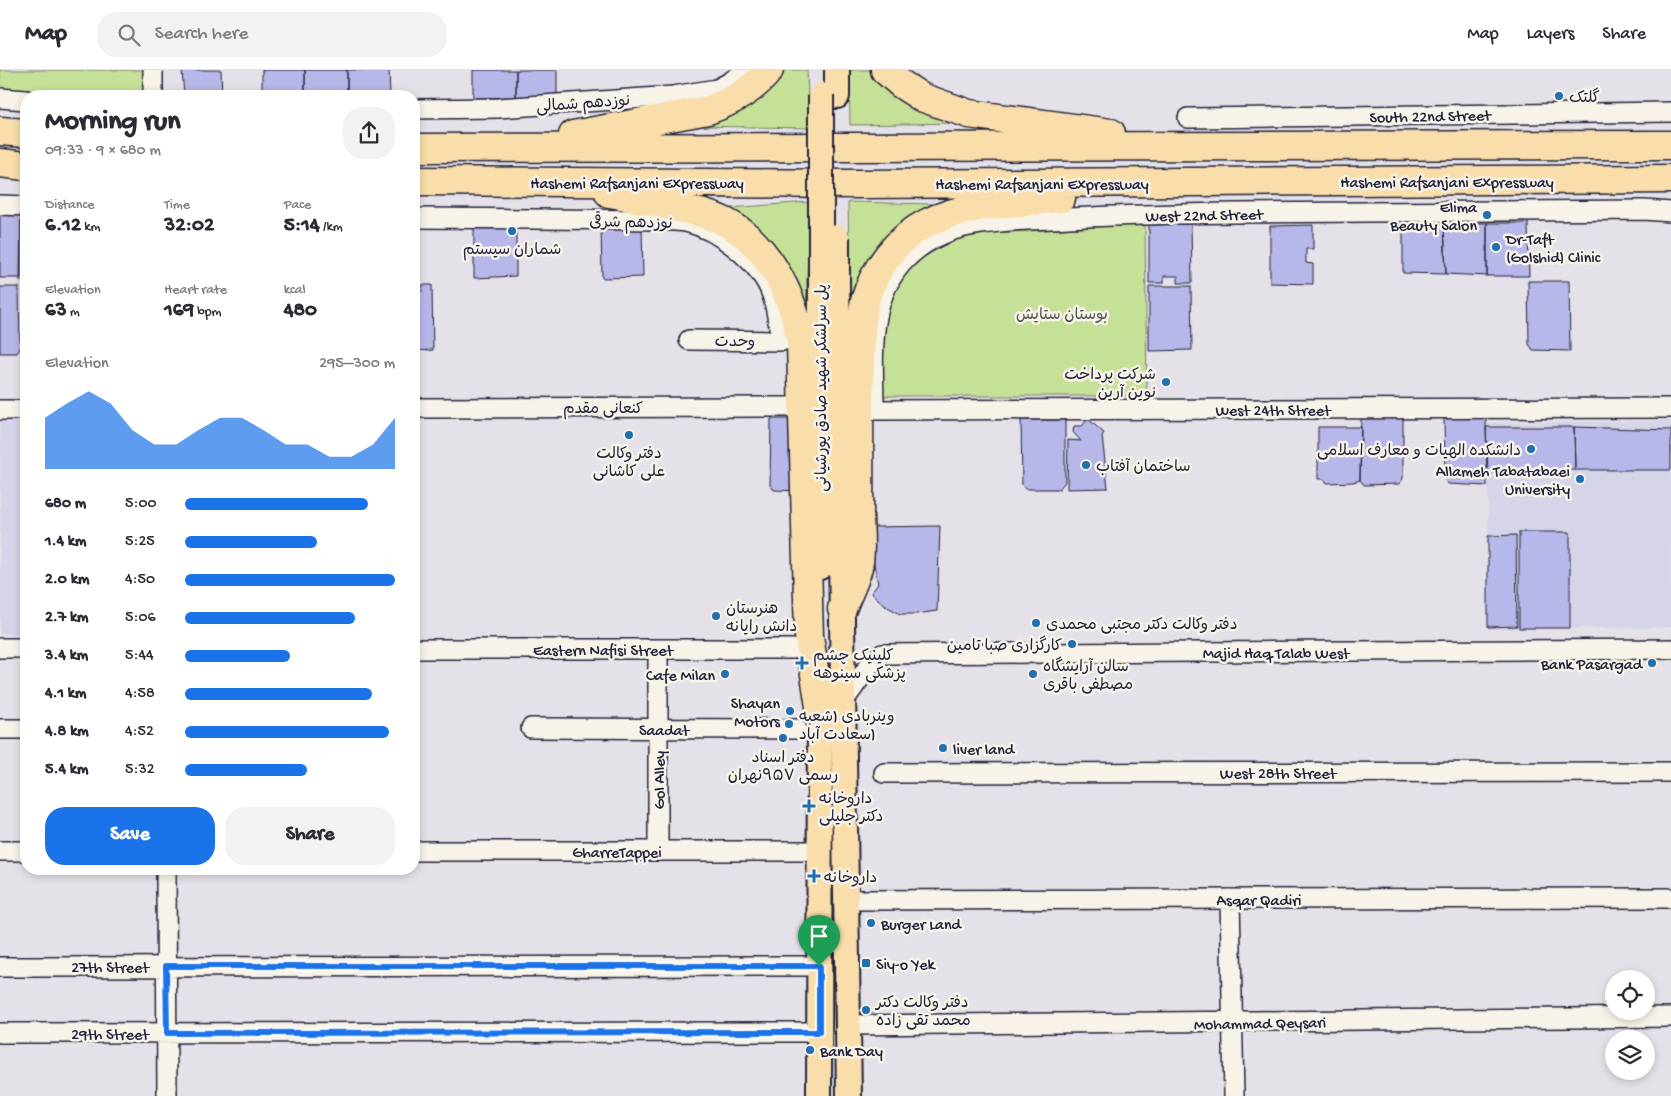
<!DOCTYPE html>
<html lang="en">
<head>
<meta charset="utf-8">
<style>
	body { margin:0; font-family:"Gochi Hand","Playpen Sans Arabic",sans-serif; background:#f2f2f3; color:#2b2b33; height:100vh; display:flex; flex-direction:column; font-size:19px; white-space:nowrap }
	* { box-sizing:border-box; margin:0 }
	p { font-size:16px; color:#7c7c81 }
	.icon { flex:none; width:28px; height:28px; fill:none; stroke:currentColor; stroke-width:2; stroke-linecap:round; stroke-linejoin:round }
	.map { position:relative; flex:1; overflow:hidden }
	.drawer { position:absolute; left:20px; top:20px; width:400px; height:785px; display:flex; flex-direction:column; background:#fff; border-radius:20px; box-shadow:0 2px 8px #0003 }
	.drawer>* { flex:none }
	.buttons { position:absolute; left:1605px; top:900px; display:grid; gap:10px }
	.buttons a { display:grid; place-items:center; width:50px; height:50px; border-radius:50%; background:#fff; box-shadow:0 2px 8px #0003; font-size:25px }
	.pin { position:absolute; display:grid; place-items:center; width:42px; height:42px; color:#fff; margin:-51px -21px; border-radius:50% 50% 50% 0; rotate:-45deg; box-shadow:0 0 5px #0007 }
	.pin .icon { rotate:45deg }
	.round { display:grid; place-items:center; flex:none; width:52px; height:52px; border-radius:20px; background:#f2f2f3 }
	.overview { display:flex; align-items:center; justify-content:space-between; height:85px; padding:0 25px }
	h1 { font-size:28px; font-weight:700; line-height:38px }
	.figures { display:grid; grid-template-columns:repeat(3,1fr); gap:8px; height:85px; padding:5px 25px }
	.figures div { display:grid; align-content:center }
	.figures b { font-size:21px; font-weight:700 }
	.figures small { font-size:14px; font-weight:400 }
	.figures p { font-size:14px }
	.chart { height:140px; padding:10px 25px }
	.chart p { display:flex; justify-content:space-between }
	.chart svg { width:100%; height:90px; margin-top:5px; fill:#1a73e8; opacity:.7 }
	.button { display:flex; gap:10px; margin-top:auto; padding:10px 25px }
	.button a { flex:1; height:58px; border-radius:20px; background:#1a73e8; color:#fff; font-size:20px; font-weight:700; line-height:58px; text-align:center }
	.button a+a { background:#f2f2f3; color:#2b2b33 }
	ul { padding:0 25px; list-style:none; font-size:16px }
	li { display:grid; grid-template-columns:80px 60px 1fr; align-items:center; height:38px }
	li i { height:12px; border-radius:6px; background:#1a73e8 }
	header { display:flex; align-items:center; gap:30px; box-sizing:border-box; height:70px; padding:0 25px; background:#fff; border-bottom:1px solid #e1e1e2 }
	header strong { font-size:24px }
	nav { display:flex; gap:28px; margin-inline-start:auto; font-size:18px }
	.search { width:350px; height:45px; background:#f2f2f3; display:flex; align-items:center; gap:12px; box-sizing:border-box; padding:0 18px; border-radius:20px; color:#7c7c81; font-size:19px }
	.map>svg:first-child { display:block }
</style>
</head>
<body>
<header>
<strong>Map</strong>
<div class="search"><svg class="icon" aria-label="search" viewBox="0 0 24 24"><circle cx="10" cy="10" r="6"/><path d="M15 15l6 6"/></svg>Search here</div>
<nav><a>Map</a><a>Layers</a><a>Share</a></nav>
</header>
<div class="map">
<svg width="1671" height="1026" viewBox="0 0 1671 1026">
	<rect width="100%" height="100%" fill="#e4e1e8"/>
	<filter id="ink" filterUnits="userSpaceOnUse"><feTurbulence type="fractalNoise" baseFrequency=".02" numOctaves="2"/><feDisplacementMap in="SourceGraphic" scale="10" xChannelSelector="R" yChannelSelector="G"/><feConvolveMatrix kernelMatrix="1 2 1 2 8 2 1 2 1" color-interpolation-filters="sRGB"/></filter>
	<g filter="url(#ink)">
		<path fill="#d6d4e8" d="M 0,349 L 26,350 L 26,564 L 0,564 Z
			M 1671,351 L 1671,557 L 1488,559 L 1488,353 Z"/>
		<path fill="#c5e097" stroke="#748169" d="M 0,0 L 143,0 L 144,21 L 136,26 L 62,26 L 0,24 Z
			M 779,0 L 807,0 L 809,58 L 695,56 Z
			M 849,0 L 879,0 L 959,53 L 850,55 Z
			M 809,132 L 806,247 L 717,139 Z
			M 848,132 L 932,134 L 894,160 L 877,177 L 850,225 Z
			M 1145,154 L 1147,326 L 884,326 L 882,322 L 881,249 L 894,217 L 916,191 L 942,172 L 978,164 Z"/>
		<path fill="#b7b7e9" stroke="#22223b" d="M 182,0 L 221,0 L 222,26 L 184,26 Z
			M 262,0 L 305,0 L 305,26 L 262,26 Z
			M 305,0 L 347,0 L 347,26 L 305,26 Z
			M 347,0 L 389,0 L 390,26 L 347,26 Z
			M 473,0 L 516,0 L 516,27 L 473,28 Z
			M 516,0 L 557,0 L 557,27 L 516,27 Z
			M 0,140 L 21,141 L 21,208 L 0,208 Z
			M 21,141 L 26,141 L 26,211 L 20,211 Z
			M 1410,153 L 1444,155 L 1446,204 L 1403,203 L 1403,155 L 1410,155 Z
			M 1444,153 L 1487,153 L 1487,206 L 1446,204 Z
			M 1487,153 L 1528,153 L 1529,206 L 1487,206 Z
			M 1191,154 L 1192,213 L 1178,213 L 1178,206 L 1164,206 L 1164,213 L 1149,213 L 1149,155 Z
			M 474,155 L 516,155 L 516,206 L 474,208 Z
			M 1313,155 L 1313,179 L 1306,179 L 1306,193 L 1313,194 L 1313,214 L 1270,213 L 1270,156 Z
			M 601,156 L 642,156 L 643,207 L 602,208 Z
			M 1528,211 L 1569,211 L 1570,281 L 1533,280 L 1529,274 Z
			M 422,215 L 432,215 L 433,280 L 414,281 L 414,221 L 422,221 Z
			M 1149,216 L 1191,216 L 1192,280 L 1149,281 Z
			M 0,217 L 19,217 L 20,279 L 17,283 L 0,283 Z
			M 1444,345 L 1486,345 L 1487,416 L 1448,414 L 1445,410 Z
			M 1361,347 L 1403,348 L 1403,409 L 1399,414 L 1364,415 L 1360,410 Z
			M 771,349 L 800,349 L 799,421 L 774,420 L 770,415 Z
			M 1088,349 L 1104,363 L 1102,366 L 1108,418 L 1067,419 L 1068,370 L 1081,371 L 1073,362 L 1074,356 L 1082,356 Z
			M 1021,350 L 1065,350 L 1065,412 L 1059,419 L 1025,419 L 1022,415 Z
			M 1318,357 L 1361,357 L 1360,410 L 1353,412 L 1327,413 L 1324,409 L 1318,409 Z
			M 1486,357 L 1574,357 L 1575,400 L 1488,403 Z
			M 1574,357 L 1671,360 L 1671,400 L 1575,400 Z
			M 940,456 L 937,541 L 916,544 L 900,544 L 886,536 L 871,523 L 878,514 L 872,484 L 872,457 Z
			M 1519,462 L 1570,462 L 1570,558 L 1519,558 Z
			M 1516,465 L 1517,556 L 1488,557 L 1488,466 Z"/>
		<g fill="none" stroke-linecap="round" stroke-linejoin="round">
			<g stroke="#22223b" stroke-width="22">
				<path id="minor" d="M 153,0 L 153,26
					M 0,28 L 26,30
					M 414,39 L 498,38 L 673,26 L 717,19 L 730,12 L 747,0
					M 1188,48 L 1671,42
					M 0,135 L 26,136
					M 1671,142 L 1644,140 C 1507,141 1371,142 1234,143 C 1173,144 1113,145 1052,149 C 1025,150 997,151 970,156 C 947,160 923,172 906,189 C 866,229 874,288 874,340 L 1671,338
					M 414,148 L 663,150 C 671,151 679,151 686,152 C 720,160 761,193 772,225 C 777,240 778,256 782,271 L 689,270
					M 414,338 L 792,337
					M 0,340 L 26,340
					M 0,578 L 26,578
					M 414,579 L 793,579
					M 843,632 L 871,593 L 882,584 L 1671,579
					M 531,658 L 797,659
					M 0,659 L 26,659
					M 884,703 L 1671,702
					M 0,781 L 26,781
					M 414,781 L 819,781
					M 658,781 L 658,579
					M 166,799 L 167,1026
					M 1230,829 L 1234,1026
					M 846,830 L 1671,828
					M 0,897 L 819,896
					M 848,955 L 1671,947
					M 0,963 L 819,962"/>
			</g>
			<g stroke="#22223b" stroke-width="28">
				<path id="major" d="M 837,26 L 837,0
					M 837,211 L 849,1026
					M 820,497 L 821,211
					M 819,1026 L 820,618"/>
			</g>
			<g stroke="#22223b" stroke-width="31">
				<path id="highway" d="M 885,0 L 901,14 L 921,27 L 969,44 L 1111,63
					M 0,61 L 26,63
					M 573,65 L 708,40 C 731,32 754,20 769,0
					M 414,78 L 1671,75
					M 0,93 L 26,96
					M 414,111 L 858,114 L 1671,109
					M 609,123 C 628,126 647,131 665,135 C 686,140 708,143 727,153 C 769,175 794,228 801,272 L 809,566 L 820,637
					M 842,539 C 847,525 855,511 858,497 C 862,484 859,458 859,444 C 860,393 858,342 860,292 C 861,272 860,251 865,231 C 874,199 897,168 927,153 C 967,133 1017,133 1061,128"/>
			</g>
			<use href="#minor" stroke="#f7f3e8" stroke-width="19"/>
			<use href="#major" stroke="#f9deab" stroke-width="24"/>
			<use href="#highway" stroke="#f9deab" stroke-width="28"/>
			<g stroke="#22223b" stroke-width="28" stroke-linecap="butt">
				<path id="major-bridge" d="M 837,167 L 837,211
					M 821,211 L 821,25"/>
			</g>
			<use href="#major-bridge" stroke="#f9deab" stroke-width="24"/>
		</g>
	</g>
	<g fill="none" stroke-linecap="round" stroke-linejoin="round" filter="url(#ink)">
		<g stroke="#fff" stroke-width="10">
			<path id="route" d="M 166,896 L 819,896 L 819,962 L 167,963 Z"/>
		</g>
		<use href="#route" stroke="#1a73e8" stroke-width="6"/>
	</g>
	<g fill="#1f6fb2" stroke="#f7f3e8" stroke-width="2">
		<circle cx="1559" cy="26" r="5"/>
		<circle cx="1487" cy="145" r="5"/>
		<circle cx="512" cy="161" r="5"/>
		<circle cx="1496" cy="177" r="5"/>
		<circle cx="1166" cy="312" r="5"/>
		<circle cx="629" cy="365" r="5"/>
		<circle cx="1531" cy="379" r="5"/>
		<circle cx="1086" cy="395" r="5"/>
		<circle cx="1580" cy="409" r="5"/>
		<circle cx="716" cy="546" r="5"/>
		<circle cx="1036" cy="553" r="5"/>
		<circle cx="1072" cy="574" r="5"/>
		<path d="M799.5 585.5h5v5h5v5h-5v5h-5v-5h-5v-5h5z"/>
		<circle cx="1652" cy="593" r="5"/>
		<circle cx="725" cy="604" r="5"/>
		<circle cx="1033" cy="604" r="5"/>
		<circle cx="790" cy="641" r="5"/>
		<circle cx="789" cy="654" r="5"/>
		<circle cx="783" cy="668" r="5"/>
		<circle cx="943" cy="678" r="5"/>
		<path d="M806.5 728.5h5v5h5v5h-5v5h-5v-5h-5v-5h5z"/>
		<path d="M811.5 798.5h5v5h5v5h-5v5h-5v-5h-5v-5h5z"/>
		<circle cx="871" cy="853" r="5"/>
		<rect x="861" y="888" width="10" height="10" rx="2.5"/>
		<circle cx="866" cy="940" r="5"/>
		<circle cx="810" cy="980" r="5"/>
	</g>
	<g text-anchor="middle" stroke-width="5" stroke-linejoin="round" paint-order="stroke">
		<g font-size="16" fill="#22223b" stroke="#f7f3e8" text-anchor="start">
			<text x="1569" y="32">گلتک</text>
			<text x="1477" y="142" text-anchor="end">Elima<tspan x="1477" dy="18">Beauty Salon</tspan></text>
			<text x="1506" y="174">Dr-Taft<tspan x="1506" dy="18">(Golshid) Clinic</tspan></text>
			<text x="512" y="184" text-anchor="middle">شماران سیستم</text>
			<text x="1156" y="309" text-anchor="end">شرکت پرداخت<tspan x="1156" dy="18">نوین آرین</tspan></text>
			<text x="1521" y="385" text-anchor="end">دانشکده الهیات و معارف اسلامی</text>
			<text x="629" y="388" text-anchor="middle">دفتر وکالت<tspan x="629" dy="18">علی کاشانی</tspan></text>
			<text x="1096" y="401">ساختمان آفتاب</text>
			<text x="1570" y="406" text-anchor="end">Allameh Tabatabaei<tspan x="1570" dy="18">University</tspan></text>
			<text x="726" y="543">هنرستان<tspan x="726" dy="18">دانش رایانه</tspan></text>
			<text x="1046" y="559">دفتر وکالت دکتر مجتبی محمدی</text>
			<text x="1062" y="580" text-anchor="end">کارگزاری صبا تامین</text>
			<text x="813" y="590">کلینیک چشم<tspan x="813" dy="18">پزشکی سینوهه</tspan></text>
			<text x="1642" y="599" text-anchor="end">Bank Pasargad</text>
			<text x="1043" y="601">سالن آرایشگاه<tspan x="1043" dy="18">مصطفی باقری</tspan></text>
			<text x="715" y="610" text-anchor="end">Cafe Milan</text>
			<text x="780" y="638" text-anchor="end">Shayan<tspan x="780" dy="18">Motors</tspan></text>
			<text x="799" y="651">وینربادی (شعبه<tspan x="799" dy="18">سعادت آباد)</tspan></text>
			<text x="953" y="684">liver land</text>
			<text x="783" y="692" text-anchor="middle">دفتر اسناد<tspan x="783" dy="18">رسمی ۹۵۷تهران</tspan></text>
			<text x="819" y="733">داروخانه<tspan x="819" dy="18">دکتر جلیلی</tspan></text>
			<text x="824" y="812">داروخانه</text>
			<text x="881" y="859">Burger Land</text>
			<text x="876" y="899">Siy-o Yek</text>
			<text x="876" y="937">دفتر وکالت دکتر<tspan x="876" dy="18">محمد تقی زاده</tspan></text>
			<text x="820" y="986">Bank Day</text>
		</g>
		<g font-size="16" fill="#22223b" stroke="#f7f3e8">
			<text transform="translate(583 32) rotate(-4)" y="6">نوزدهم شمالی</text>
			<text transform="translate(1430 45) rotate(-1)" y="6">South 22nd Street</text>
			<text x="1447" y="117">Hashemi Rafsanjani Expressway</text>
			<text x="637" y="118">Hashemi Rafsanjani Expressway</text>
			<text x="1042" y="119">Hashemi Rafsanjani Expressway</text>
			<text transform="translate(1204 144) rotate(-1)" y="6">West 22nd Street</text>
			<text transform="translate(631 151) rotate(1)" y="6">نوزدهم شرقی</text>
			<text transform="translate(735 270) rotate(1)" y="6">وحدت</text>
			<text transform="translate(820 318) rotate(-90)" y="6">پل سرلشکر شهید صادق پورشیانی</text>
			<text x="603" y="343">کنعانی مقدم</text>
			<text x="1273" y="345">West 24th Street</text>
			<text x="603" y="585">Eastern Nafisi Street</text>
			<text x="1276" y="588">Majid Haq Talab West</text>
			<text x="664" y="665">Saadat</text>
			<text x="1278" y="708">West 28th Street</text>
			<text transform="translate(658 710) rotate(-90)" y="6">Gol Alley</text>
			<text x="617" y="787">GharreTappei</text>
			<text x="1259" y="835">Asqar Qadiri</text>
			<text x="110" y="902">27th Street</text>
			<text transform="translate(1260 952) rotate(-1)" y="6">Mohammad Qeysari</text>
			<text x="110" y="969">29th Street</text>
		</g>
		<g font-size="16" fill="#4b5252" stroke="#f7f3e8">
			<text x="1062" y="249">بوستان ستایش</text>
		</g>
	</g>
</svg>
<div class="buttons">
<a><svg class="icon" aria-label="locate" viewBox="0 0 24 24"><circle cx="12" cy="12" r="6"/><path d="M12 2v4M12 18v4M2 12h4M18 12h4"/></svg></a>
<a><svg class="icon" aria-label="layers" viewBox="0 0 24 24"><path d="M12 4l9 5-9 5-9-5zM3 14l9 5 9-5"/></svg></a>
</div>
<div class="pin" style="left:819px;top:896px;background:#1e9e55"><svg class="icon" aria-label="arrive" viewBox="0 0 24 24"><path d="M6 21V4h12l-3 4 3 4H6"/></svg></div>
<section class="drawer">
<div class="overview"><div><h1>Morning run</h1><p>09:33 · 9 × 680 m</p></div><a class="round"><svg class="icon" aria-label="share" viewBox="0 0 24 24"><path d="M12 15V3M7 8l5-5 5 5M5 13v7h14v-7"/></svg></a></div>
<div class="figures">
<div><p>Distance</p><b>6.12<small> km</small></b></div>
<div><p>Time</p><b>32:02</b></div>
<div><p>Pace</p><b>5:14<small> /km</small></b></div>
</div>
<div class="figures">
<div><p>Elevation</p><b>63<small> m</small></b></div>
<div><p>Heart rate</p><b>169<small> bpm</small></b></div>
<div><p>kcal</p><b>480</b></div>
</div>
<div class="chart"><p><span>Elevation</span>295–300 m</p>
<svg viewBox="0 0 160 44" preserveAspectRatio="none"><path d="M0 44V19L10 12L20 6L30 12L40 25L50 32L60 32L70 25L80 19L90 19L100 25L110 32L120 32L130 38L140 38L150 32L160 19V44z"/></svg>
</div>
<ul>
<li><b>680 m</b>5:00<i style="width:87%"></i></li>
<li><b>1.4 km</b>5:25<i style="width:63%"></i></li>
<li><b>2.0 km</b>4:50<i style="width:100%"></i></li>
<li><b>2.7 km</b>5:06<i style="width:81%"></i></li>
<li><b>3.4 km</b>5:44<i style="width:50%"></i></li>
<li><b>4.1 km</b>4:58<i style="width:89%"></i></li>
<li><b>4.8 km</b>4:52<i style="width:97%"></i></li>
<li><b>5.4 km</b>5:32<i style="width:58%"></i></li>
</ul>
<div class="button"><a>Save</a><a>Share</a></div>
</section>
</div>
</body>
</html>
